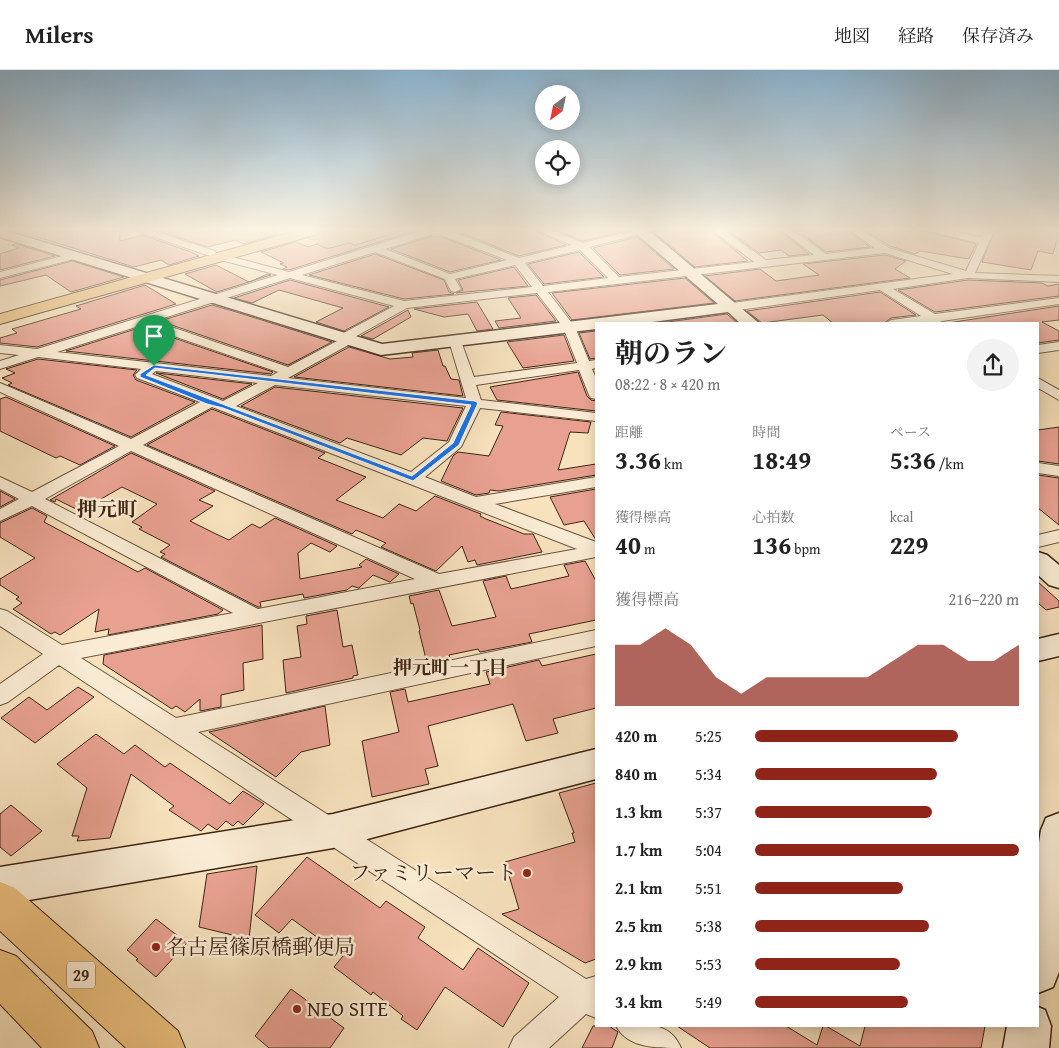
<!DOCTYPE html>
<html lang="ja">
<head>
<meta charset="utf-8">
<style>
	body { margin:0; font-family:"Gentium Book Plus","Noto Serif JP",serif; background:#f2f2f2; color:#222; height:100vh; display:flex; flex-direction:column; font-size:19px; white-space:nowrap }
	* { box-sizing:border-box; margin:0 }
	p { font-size:16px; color:#767676 }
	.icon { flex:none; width:28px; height:28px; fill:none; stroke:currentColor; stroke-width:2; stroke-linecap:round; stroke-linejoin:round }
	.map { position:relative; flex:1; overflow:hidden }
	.panel { position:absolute; left:595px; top:252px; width:444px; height:705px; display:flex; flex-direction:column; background:#fff; border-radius:0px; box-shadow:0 2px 12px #0003 }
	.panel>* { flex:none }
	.needle { width:32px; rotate:213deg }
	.tools { position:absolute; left:535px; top:15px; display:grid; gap:10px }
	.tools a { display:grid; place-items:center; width:45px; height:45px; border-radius:50%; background:#fff; box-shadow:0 2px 12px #0003; font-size:25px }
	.pin { position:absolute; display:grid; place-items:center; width:42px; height:42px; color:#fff; margin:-51px -21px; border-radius:50% 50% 50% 0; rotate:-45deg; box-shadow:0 0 5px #0007 }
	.pin .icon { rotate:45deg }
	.round { display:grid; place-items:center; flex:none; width:52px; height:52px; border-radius:26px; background:#f2f2f2 }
	.head { display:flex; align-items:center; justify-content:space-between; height:85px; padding:0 20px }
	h1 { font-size:28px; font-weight:700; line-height:38px }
	.stats { display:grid; grid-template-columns:repeat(3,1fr); gap:8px; height:85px; padding:5px 20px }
	.stats div { display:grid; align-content:center }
	.stats b { font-size:25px; font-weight:700 }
	.stats small { font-size:14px; font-weight:400 }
	.stats p { font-size:14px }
	.chart { height:140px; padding:10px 20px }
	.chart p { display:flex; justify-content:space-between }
	.chart svg { width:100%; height:90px; margin-top:5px; fill:#8f2418; opacity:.7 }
	ul { padding:0 20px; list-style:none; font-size:16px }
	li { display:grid; grid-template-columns:80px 60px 1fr; align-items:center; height:38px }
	li i { height:12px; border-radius:6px; background:#8f2418 }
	header { display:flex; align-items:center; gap:30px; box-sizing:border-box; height:70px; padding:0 25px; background:#fff; border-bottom:1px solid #e0e0e0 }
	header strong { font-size:24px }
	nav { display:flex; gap:28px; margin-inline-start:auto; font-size:18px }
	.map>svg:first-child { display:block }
</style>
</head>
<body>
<header>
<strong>Milers</strong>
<nav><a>地図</a><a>経路</a><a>保存済み</a></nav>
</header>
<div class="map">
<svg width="1059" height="978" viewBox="0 0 1059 978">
	<rect width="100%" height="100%" fill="#f7e2bd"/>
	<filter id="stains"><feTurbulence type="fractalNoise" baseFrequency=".004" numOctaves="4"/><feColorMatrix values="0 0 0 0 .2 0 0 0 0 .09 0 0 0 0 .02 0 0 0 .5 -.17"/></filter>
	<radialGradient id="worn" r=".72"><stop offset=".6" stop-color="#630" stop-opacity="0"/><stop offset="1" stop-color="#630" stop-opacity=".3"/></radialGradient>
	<path fill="#c3c28d" stroke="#807351" d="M 334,159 L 429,159 L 349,187 L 330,185 L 336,179 C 329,176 321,178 313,177 L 320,170 L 309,169 L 308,166 Z"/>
	<path fill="#e8a191" stroke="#3e2415" d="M 12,159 L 119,159 L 120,171 L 142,165 L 191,182 L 199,186 L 169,195 L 161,190 L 134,197 Z
		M 160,159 L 268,159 L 278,164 L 244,174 L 235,170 L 208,177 L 156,160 Z
		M 467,159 L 532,159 L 566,175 L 519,186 L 459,162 Z
		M 554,159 L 625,159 L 626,161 L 583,171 Z
		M 661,159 L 709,159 L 748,191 L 695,197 L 654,162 Z
		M 726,159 L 778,159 L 809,184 L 789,186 L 781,180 L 759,183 Z
		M 795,159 L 846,159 L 870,177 L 826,182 Z
		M 863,159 L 917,159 L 976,174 L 969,189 L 920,181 L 915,184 L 890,176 Z
		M 995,159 L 1042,159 L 1059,162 L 1053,184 L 1038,181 L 1031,200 L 982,192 Z
		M 402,161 L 407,163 L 289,200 L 283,199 L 287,197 L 280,194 L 284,193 L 261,182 L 296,172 L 308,177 L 317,174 L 327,179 L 349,173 L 355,175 Z
		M 433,166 L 442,167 L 501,190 L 450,202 L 391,179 Z
		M 637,167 L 638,168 L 674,199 L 620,205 L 593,178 Z
		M 16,174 L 55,186 L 0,200 L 0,184 L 19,178 L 12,175 Z
		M 579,182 L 604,207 L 544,214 L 528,194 Z
		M 375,184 L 444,210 L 449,222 L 454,224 L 404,229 L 309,205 Z
		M 885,185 L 906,191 L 895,199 L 910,208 L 735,231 L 705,206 L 760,199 L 776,211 L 819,205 L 803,194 Z
		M 72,191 L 124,207 L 71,222 L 46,205 L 0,216 L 0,210 Z
		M 216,195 L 249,212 L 268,204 L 271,205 L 217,222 L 185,204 Z
		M 514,197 L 528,216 L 456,223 L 463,220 L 458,210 Z
		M 685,208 L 714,233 L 572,250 L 552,223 Z
		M 290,210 L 389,237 L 344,261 L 316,252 L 343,238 L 279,220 L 252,233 L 234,228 Z
		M 968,210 L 1042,213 L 1048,216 L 1059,214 L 1059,226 L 935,242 L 898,220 Z
		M 145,215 L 176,234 L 37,277 L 0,273 L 0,268 L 17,263 L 12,259 L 81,239 L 76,236 Z
		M 880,222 L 916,245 L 891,248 L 883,254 L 834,254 L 823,245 L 762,253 L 747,241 Z
		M 536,225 L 556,251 L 499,258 L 495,251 L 521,248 L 508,228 Z
		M 477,232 L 493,259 L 477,261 L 468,244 L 444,247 L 414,239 Z
		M 212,235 L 233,241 L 332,272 L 288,295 L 160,251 Z
		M 1059,236 L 1059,250 L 1042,252 L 1059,261 L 1059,270 L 1038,273 L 1038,253 L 941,254 Z
		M 408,240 L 411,247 L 373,269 L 361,266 Z
		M 727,244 L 738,254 L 653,254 Z
		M 142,257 L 273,302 L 271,304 L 66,281 Z
		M 596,261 L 596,288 L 590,289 L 579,263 Z
		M 564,265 L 574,291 L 523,298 L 507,272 Z
		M 349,277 L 390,289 L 413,287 L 412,283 L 438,280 L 443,296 L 445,296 L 451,309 L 459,310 L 463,326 L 294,307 Z
		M 38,289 L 137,300 L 133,305 L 136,310 L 195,332 L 131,367 L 8,315 L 12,313 L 2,308 L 15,303 L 6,299 Z
		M 578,302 L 587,326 L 591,330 L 596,331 L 596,341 L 497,330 L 490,317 Z
		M 156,303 L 157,303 L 252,314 L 223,329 Z
		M 275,317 L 463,338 L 447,371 L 423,368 L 401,385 L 347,368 L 340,373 L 241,336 Z
		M 6,327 L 115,376 L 80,395 L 60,386 L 56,388 L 0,361 L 0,329 Z
		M 212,339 L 325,383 L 318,388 L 366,407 L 336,430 L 383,448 L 399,434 L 416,441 L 435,426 L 481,444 L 480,446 L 486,449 L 524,464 L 533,464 L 542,482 L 477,495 L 475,490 L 468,492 L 462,476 L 436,501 L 381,477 L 386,473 L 356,460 L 352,464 L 147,375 Z
		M 501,342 L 591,352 L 588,363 L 570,362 L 558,400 L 596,394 L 596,405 L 499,421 L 490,420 L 489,423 L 476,425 L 441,411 L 453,386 L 458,382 L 489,386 L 503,356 L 495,355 Z
		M 1059,357 L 1059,394 L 1038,391 L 1038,360 Z
		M 131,383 L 215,421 L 199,430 L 213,436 L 190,451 L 218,465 L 229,470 L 252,454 L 260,458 L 275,448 L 337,476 L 330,482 L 311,473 L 298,483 L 300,509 L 362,497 L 359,495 L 366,489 L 399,504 L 390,512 L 373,505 L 359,518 L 352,516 L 347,520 L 304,528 L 303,524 L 260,532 L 261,537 L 258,537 L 161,487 L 165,484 L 160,482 L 170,475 L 139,459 L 142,457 L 132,452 L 157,434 L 122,417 L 80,441 L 56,429 L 55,432 L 50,430 Z
		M 1038,405 L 1059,408 L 1059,455 L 1038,438 Z
		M 596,419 L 596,470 L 584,451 L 564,455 L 550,427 Z
		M 0,421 L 15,429 L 0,437 Z
		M 32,438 L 47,446 L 44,452 L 138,502 L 145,498 L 223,540 L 218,544 L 108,565 L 109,559 L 95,562 L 99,539 L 60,565 L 55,562 L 51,564 L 13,539 L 22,533 L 16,529 L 19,527 L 0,515 L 0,509 L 35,488 L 0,467 L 0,453 Z
		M 585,491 L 596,511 L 596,550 L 529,564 L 532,572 L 480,582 L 478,579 L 449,585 L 450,589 L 427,593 L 419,561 L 420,560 L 413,533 L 411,534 L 409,526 L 439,520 L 452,556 L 496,547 L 483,511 L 506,506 L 511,519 L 569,506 L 564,495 Z
		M 1038,512 L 1059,531 L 1059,537 L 1046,540 L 1038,533 Z
		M 337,540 L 343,577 L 352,575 L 358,605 L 353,606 L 353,608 L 286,623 L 283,590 L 301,587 L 297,556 L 307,554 L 306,546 Z
		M 262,555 L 263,589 L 243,593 L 244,620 L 221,625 L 221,637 L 200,641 L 200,629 L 185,642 L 176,636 L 172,639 L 103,594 L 104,585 Z
		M 596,584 L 596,638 L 553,649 L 558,663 L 526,671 L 513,634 L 428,656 L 438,696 L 425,699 L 429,714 L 372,727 L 362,671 L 399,662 L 390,622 L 405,619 L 408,632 L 490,614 L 486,602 L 539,590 L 542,596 Z
		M 78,617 L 94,627 L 35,673 L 1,648 L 29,627 L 47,640 Z
		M 325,636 L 330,675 L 301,682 L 276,707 L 209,662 Z
		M 96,664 L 124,684 L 135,675 L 165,697 L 170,693 L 230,734 L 243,721 L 264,734 L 243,755 L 238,751 L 233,756 L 226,751 L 217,760 L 208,754 L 201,761 L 169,740 L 174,736 L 131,704 L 110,768 L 77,771 L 79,766 L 72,766 L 87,718 L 57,694 Z
		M 596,713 L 596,889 L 585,893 L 502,844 L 519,839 L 505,792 L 575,772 L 572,763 L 574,763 L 559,723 Z
		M 11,735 L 42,761 L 11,786 L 0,777 L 0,744 Z
		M 307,787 L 380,838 L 386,831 L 425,857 L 418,868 L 463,900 L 478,878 L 529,913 L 503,957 L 445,917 L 417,960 L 401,949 L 403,946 L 373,922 L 371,925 L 334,897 L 343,886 L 292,849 L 279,863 L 255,845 Z
		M 257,796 L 249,869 L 199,857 L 207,804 Z
		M 156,849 L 187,873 L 156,907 L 136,890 L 138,889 L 127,880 Z
		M 291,919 L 344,958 L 330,978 L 269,978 L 255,966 Z
		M 593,956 L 609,956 L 618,962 L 612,978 L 582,978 Z
		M 677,956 L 786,956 L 817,975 L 823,956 L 826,956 L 860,976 L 865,956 L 985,956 L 981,978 L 710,978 Z"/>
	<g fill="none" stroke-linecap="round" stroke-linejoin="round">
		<g stroke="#6c543f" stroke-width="2">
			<path id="street" d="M 131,159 L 146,159 L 215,181 L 216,183 L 215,185 L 207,185 Z
				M 427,159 L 446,159 L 519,188 L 572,175 L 534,159 L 548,159 L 583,173 L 641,159 L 659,159 L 589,177 L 619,207 L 754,192 L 711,159 L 722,159 L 766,190 L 814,185 L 780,159 L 791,159 L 826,184 L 875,178 L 848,159 L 859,159 L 889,178 L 966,201 L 979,173 L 919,159 L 940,159 L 981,167 L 985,159 L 993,159 L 994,161 L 975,203 L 1059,206 L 1059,212 L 968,208 L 893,219 L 935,244 L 1059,228 L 1059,234 L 942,251 L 936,254 L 931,252 L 885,254 L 891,250 L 921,246 L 880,220 L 732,241 L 726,237 L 732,233 L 953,204 L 885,183 L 548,222 L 575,257 L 589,291 L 596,290 L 596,298 L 592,299 L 596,308 L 596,329 L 591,328 L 589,325 L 579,300 L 476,315 L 481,330 L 596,343 L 596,351 L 480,338 L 461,377 L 425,407 L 476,427 L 596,407 L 596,417 L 495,434 L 596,472 L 596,487 L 81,588 L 176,648 L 596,560 L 596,576 L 198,662 L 586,909 L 596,906 L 596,948 L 586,944 L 549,978 L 509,978 L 514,967 L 559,927 L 59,595 L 8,632 L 0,635 L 0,614 L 43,584 L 0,556 L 0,539 L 7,541 L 62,575 L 233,543 L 32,436 L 0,451 L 0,439 L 19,429 L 0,419 L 0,407 L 32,422 L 119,376 L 0,322 L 0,313 L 131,369 L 200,332 L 137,308 L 135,305 L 141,299 L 38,287 L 0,299 L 0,291 L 19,285 L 0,283 L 0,275 L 37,279 L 278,205 L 217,189 L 216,187 L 217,185 L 221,184 L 289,202 ZM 436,163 L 507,190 L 450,204 L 385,179 ZM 580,180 L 608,208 L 543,216 L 525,193 ZM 375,182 L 445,209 L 451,221 L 455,222 L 461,219 L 455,209 L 515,195 L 532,217 L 404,231 L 302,205 ZM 290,208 L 394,236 L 338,266 L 337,271 L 288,297 L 154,251 ZM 537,223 L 563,257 L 577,293 L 474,307 L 461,271 L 455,267 L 449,271 L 466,328 L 288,308 L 352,273 L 354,270 L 353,268 L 407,238 ZM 142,255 L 278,302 L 271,306 L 57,282 ZM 156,301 L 258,313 L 223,331 L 152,304 ZM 275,315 L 466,336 L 449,372 L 411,402 L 236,336 ZM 212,337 L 577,479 L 439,504 L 143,375 ZM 131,381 L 415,509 L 258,539 L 45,429 Z
				M 74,183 L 79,186 L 78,188 L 0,208 L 0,202 Z
				M 1059,272 L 1059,280 L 1038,283 L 1038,275 Z
				M 1038,308 L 1059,320 L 1059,330 L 1038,318 Z
				M 1038,393 L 1059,396 L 1059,406 L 1038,403 Z
				M 1059,460 L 1059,472 L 1038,477 L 1038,465 Z
				M 616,956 C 643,956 669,949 681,978 C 655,978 628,978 616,956 Z"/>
		</g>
		<g stroke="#3e2415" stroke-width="3">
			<path id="secondary" d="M 0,159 L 382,274 L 718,234 L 639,166 L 627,159 L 647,159 L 760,254 L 741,254 L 728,242 L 637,254 L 596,254 L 596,259 L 381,285 L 0,167 Z
				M 1038,482 L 1047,485 L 1059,495 L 1059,518 L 1049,515 L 1038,505 Z
				M 1059,564 L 1059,586 L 1038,591 L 1038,569 Z
				M 596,679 L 596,709 L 333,778 L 0,835 L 0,797 L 333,744 Z
				M 1059,743 L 1059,902 L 1053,917 L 1038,923 L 1038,779 L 1041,760 L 1046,748 Z
				M 1038,937 L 1045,940 L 1051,956 L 1049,978 L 1003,978 L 1007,956 L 1038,956 Z"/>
		</g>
		<g stroke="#3e2415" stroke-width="2">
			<path id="primary" d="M 303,159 L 327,159 L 325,162 L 0,254 L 0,244 Z
				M 0,812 L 15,818 L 178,961 L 185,978 L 126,978 L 0,861 Z
				M 0,880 L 16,886 L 92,961 L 99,978 L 42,978 L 0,934 Z"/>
		</g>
		<use href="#street" fill="#faecd4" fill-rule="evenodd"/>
		<use href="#secondary" fill="#faecd4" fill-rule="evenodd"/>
		<use href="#primary" fill="#ecc17e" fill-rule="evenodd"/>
	</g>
	<linearGradient id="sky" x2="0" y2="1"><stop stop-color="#8bb7d6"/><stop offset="0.54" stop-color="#fbf2e1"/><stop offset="1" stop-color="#fbf2e1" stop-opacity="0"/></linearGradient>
	<rect width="1059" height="296" fill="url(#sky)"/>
	<path fill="#1a73e8" stroke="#fff" fill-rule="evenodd" d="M 154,295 L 475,331 L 478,333 L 459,375 L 413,411 L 223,338 L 207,334 L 140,307 L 140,304 ZM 155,298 L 471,335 L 453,373 L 412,406 L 146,305 Z"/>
	<g fill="#8f2418" stroke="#faecd4" stroke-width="2">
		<circle cx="527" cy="803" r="5"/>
		<circle cx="156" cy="877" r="5"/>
		<circle cx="297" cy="939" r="5"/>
	</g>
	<g text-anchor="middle" stroke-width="5" stroke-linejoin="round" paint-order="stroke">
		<rect fill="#faecd4" stroke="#76604e" stroke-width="1" x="67" y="891.5" width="28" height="27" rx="4"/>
		<g font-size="16" font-weight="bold" fill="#3e2415">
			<text x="81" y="911">29</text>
		</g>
		<g font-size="19" font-weight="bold" fill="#3e2415" stroke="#faecd4">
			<text x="450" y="604">押元町一丁目</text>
		</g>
		<g font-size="20" font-weight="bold" fill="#3e2415" stroke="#faecd4">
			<text x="107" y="446">押元町</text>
		</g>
		<g font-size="21" fill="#3e2415" stroke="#faecd4" text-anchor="start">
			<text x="517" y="810" text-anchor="end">ファミリーマート</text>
			<text x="166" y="884">名古屋篠原橋郵便局</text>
			<text x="307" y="946">NEO SITE</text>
		</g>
	</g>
	<rect width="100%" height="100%" filter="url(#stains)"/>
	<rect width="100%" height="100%" fill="url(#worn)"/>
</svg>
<div class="tools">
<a><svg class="needle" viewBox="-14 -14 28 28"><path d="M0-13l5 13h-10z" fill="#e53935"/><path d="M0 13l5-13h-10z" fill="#767676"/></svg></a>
<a><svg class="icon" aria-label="locate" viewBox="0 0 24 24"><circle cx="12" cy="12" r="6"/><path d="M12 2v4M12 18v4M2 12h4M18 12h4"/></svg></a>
</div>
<div class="pin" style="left:154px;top:296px;background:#1e9e55"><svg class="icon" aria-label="arrive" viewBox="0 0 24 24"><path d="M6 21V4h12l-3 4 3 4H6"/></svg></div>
<section class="panel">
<div class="head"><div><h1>朝のラン</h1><p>08:22 · 8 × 420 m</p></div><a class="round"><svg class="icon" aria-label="share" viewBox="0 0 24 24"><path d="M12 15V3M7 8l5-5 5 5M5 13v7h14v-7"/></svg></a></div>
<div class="stats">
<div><p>距離</p><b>3.36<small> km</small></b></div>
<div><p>時間</p><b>18:49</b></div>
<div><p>ペース</p><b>5:36<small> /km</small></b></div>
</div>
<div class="stats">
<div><p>獲得標高</p><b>40<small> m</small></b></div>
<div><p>心拍数</p><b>136<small> bpm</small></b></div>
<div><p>kcal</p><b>229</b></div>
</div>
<div class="chart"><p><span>獲得標高</span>216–220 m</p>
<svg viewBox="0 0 160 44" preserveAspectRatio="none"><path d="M0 44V14L10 14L20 6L30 14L40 30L50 38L60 30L70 30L80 30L90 30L100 30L110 22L120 14L130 14L140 22L150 22L160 14V44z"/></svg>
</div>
<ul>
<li><b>420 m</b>5:25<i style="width:77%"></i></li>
<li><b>840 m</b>5:34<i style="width:69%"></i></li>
<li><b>1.3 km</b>5:37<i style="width:67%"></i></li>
<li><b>1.7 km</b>5:04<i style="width:100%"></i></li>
<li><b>2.1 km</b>5:51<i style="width:56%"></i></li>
<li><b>2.5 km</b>5:38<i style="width:66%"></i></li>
<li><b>2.9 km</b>5:53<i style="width:55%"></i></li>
<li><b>3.4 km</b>5:49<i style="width:58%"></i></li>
</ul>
</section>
</div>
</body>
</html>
